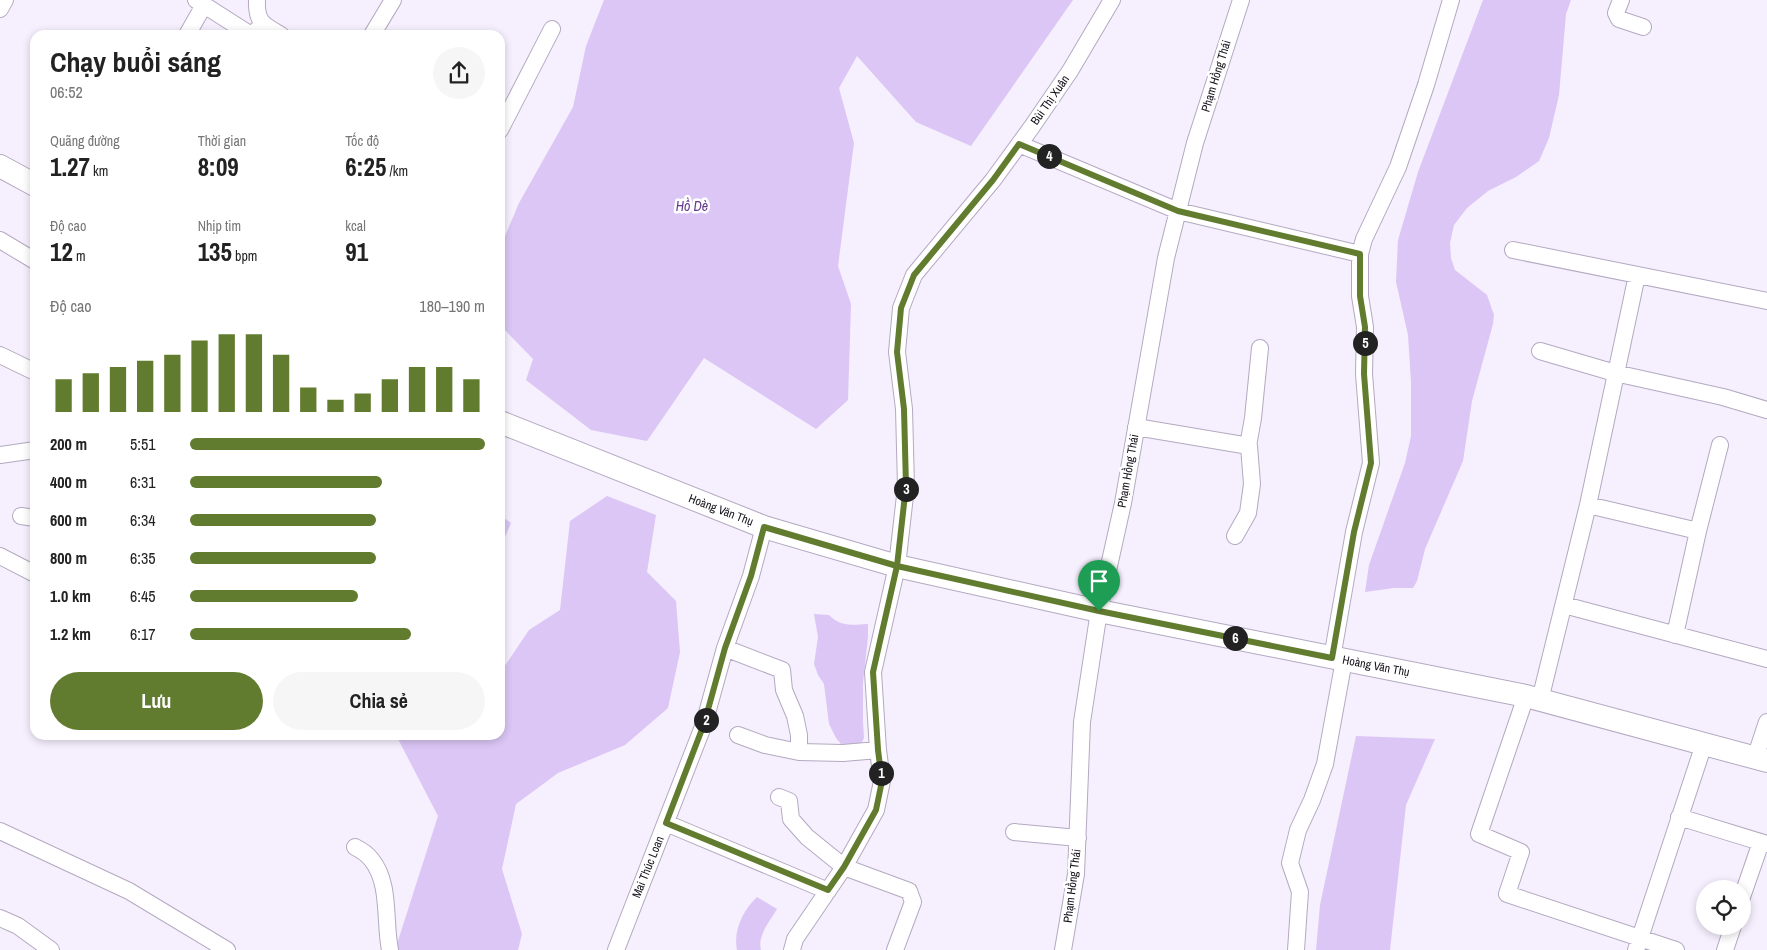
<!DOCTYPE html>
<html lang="vi">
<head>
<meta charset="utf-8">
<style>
	body { margin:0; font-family:"Archivo Narrow",sans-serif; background:#f6f6f6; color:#222; height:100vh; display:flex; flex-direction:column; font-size:19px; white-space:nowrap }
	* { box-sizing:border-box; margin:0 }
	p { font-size:16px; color:#767676 }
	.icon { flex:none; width:28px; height:28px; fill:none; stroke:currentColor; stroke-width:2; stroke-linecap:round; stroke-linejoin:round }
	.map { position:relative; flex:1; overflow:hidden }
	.drawer { position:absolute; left:30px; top:30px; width:475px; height:710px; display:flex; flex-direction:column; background:#fff; border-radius:15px; box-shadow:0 2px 8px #0003 }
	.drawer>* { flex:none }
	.fabs { position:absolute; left:1696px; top:880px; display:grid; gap:10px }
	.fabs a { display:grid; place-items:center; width:55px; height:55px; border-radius:50%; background:#fff; box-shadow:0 2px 8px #0003; font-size:25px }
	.pin { position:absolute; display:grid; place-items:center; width:42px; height:42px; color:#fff; margin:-51px -21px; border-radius:50% 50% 50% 0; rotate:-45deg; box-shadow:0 0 5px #0007 }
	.pin .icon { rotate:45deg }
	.km { position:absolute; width:25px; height:25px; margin:-12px; border-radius:50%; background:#222; color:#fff; font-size:14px; line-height:25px; text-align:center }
	.round { display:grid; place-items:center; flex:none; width:52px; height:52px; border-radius:26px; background:#f6f6f6 }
	.headline { display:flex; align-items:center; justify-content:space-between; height:85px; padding:0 20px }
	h1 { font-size:28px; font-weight:700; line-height:38px }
	.figures { display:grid; grid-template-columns:repeat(3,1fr); gap:8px; height:85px; padding:5px 20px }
	.figures div { display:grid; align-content:center }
	.figures b { font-size:25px; font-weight:700 }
	.figures small { font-size:14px; font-weight:400 }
	.figures p { font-size:14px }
	.chart { height:140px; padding:10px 20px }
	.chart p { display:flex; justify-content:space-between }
	.chart svg { width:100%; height:90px; margin-top:5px; stroke:#627c2f; stroke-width:6 }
	.button { display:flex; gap:10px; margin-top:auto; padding:10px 20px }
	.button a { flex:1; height:58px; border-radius:30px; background:#627c2f; color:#fff; font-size:20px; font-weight:700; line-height:58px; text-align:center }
	.button a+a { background:#f6f6f6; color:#222 }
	ul { padding:0 20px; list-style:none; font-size:16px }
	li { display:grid; grid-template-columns:80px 60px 1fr; align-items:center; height:38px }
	li i { height:12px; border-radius:6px; background:#627c2f }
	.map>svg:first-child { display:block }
</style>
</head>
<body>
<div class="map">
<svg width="1767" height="950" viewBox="0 0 1767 950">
	<rect width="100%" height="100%" fill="#f6effe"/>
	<path fill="#dbc6f5" d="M 604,0 L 1073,0 L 971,146 L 916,122 L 857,56 L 839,88 L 854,143 L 838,266 L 851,304 L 848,400 L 816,429 L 704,358 L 647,441 L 591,430 L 526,380 L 533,359 L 500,325 L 500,248 L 519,203 L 573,107 L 586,46 Z
		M 1483,0 L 1571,0 L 1566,14 L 1559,95 L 1549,138 L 1539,161 L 1516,177 L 1488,191 L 1467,208 L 1454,225 L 1450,243 L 1451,258 L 1455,270 L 1487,295 L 1494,315 L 1493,324 L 1472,401 L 1463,461 L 1425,549 L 1417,581 L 1413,588 L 1394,588 L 1365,592 L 1369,565 L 1405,463 L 1411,436 L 1411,382 L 1408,335 L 1396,282 L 1398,240 L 1418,172 Z
		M 607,496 L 656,515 L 647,572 L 676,601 L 680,652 L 668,708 L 625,745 L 558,773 L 516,804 L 502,869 L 522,934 L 518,950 L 397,950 L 396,947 L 438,816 L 396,735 L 500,735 L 500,673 L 529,630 L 560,610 L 570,521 Z
		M 500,515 L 511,523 L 500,549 Z
		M 814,614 L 829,615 C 841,627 852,625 868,624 L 868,637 L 863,683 L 863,722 L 864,738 L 860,746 L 841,744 L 836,738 L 829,724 L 824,684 L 818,675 L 814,664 L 818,637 Z
		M 1356,736 L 1435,739 L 1406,805 L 1390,950 L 1316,950 L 1320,905 Z
		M 757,897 L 777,909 C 770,921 757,936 761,950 L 737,950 C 733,931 743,910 757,897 Z"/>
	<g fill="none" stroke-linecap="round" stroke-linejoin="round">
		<g stroke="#b4a9c1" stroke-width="18">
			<path id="street" d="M 257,0 C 256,22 263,25 281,35
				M 1621,0 L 1616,13 L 1619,19 L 1643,27
				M 204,5 L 251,35 L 263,25
				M 0,9 L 5,0
				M 187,35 L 204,5 L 196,0
				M 372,35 L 393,0
				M 500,130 L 552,29
				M 1019,144 L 1178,211 L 1360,254
				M 0,240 L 35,261
				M 1513,250 L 1767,301
				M 1540,351 L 1615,373 L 1723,397 L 1767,410
				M 0,355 L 35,372
				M 1136,427 L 1249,446 L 1252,484 L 1248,513 L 1235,536
				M 1248,446 L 1253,418 L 1260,348
				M 0,455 L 35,450
				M 1588,505 L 1698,531 L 1720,445
				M 21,516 L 35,518
				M 0,556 L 35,574
				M 1564,605 L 1767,659
				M 1675,635 L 1698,531
				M 725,648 L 782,670 L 784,690 L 795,716 L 799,735 L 799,752 L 843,753 L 878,750
				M 1332,658 L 1354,532 L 1371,463 L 1364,374 L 1365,327 L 1360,296 L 1360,254 L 1364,239 L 1398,167 L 1426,85 L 1451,0
				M 1526,696 L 1479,834 L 1521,852 L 1507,894 L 1676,950
				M 1540,700 L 1588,505 L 1637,275
				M 738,735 L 765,745 L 799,752
				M 1755,758 L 1767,722
				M 779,797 L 789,801 L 791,819 L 807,837 L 844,867 L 909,891 L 913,902 L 895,950
				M 1679,817 L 1767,844
				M 666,823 L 828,891
				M 0,831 L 129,891 L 227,950
				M 1014,832 L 1078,838
				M 355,847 C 361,850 367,854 371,859 C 391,883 384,921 390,950
				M 1742,897 L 1761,842
				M 0,918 L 18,926 L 51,950
				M 616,950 L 704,724 L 725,648 L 751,576 L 764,527
				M 792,950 L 795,939 L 844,867 L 876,810 L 882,781 L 878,750 L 873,672 L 897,566 L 906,487 L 904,409 L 897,352 L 901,308 L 914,275 L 993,180 L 1031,128 L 1070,71 L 1112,0
				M 1063,950 L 1076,874 L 1082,722 L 1099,611 L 1123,503 L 1166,258 L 1195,143 L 1241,0
				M 1296,950 L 1300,892 L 1290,863 L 1298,830 L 1312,800 L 1325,764 L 1344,660
				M 1636,950 L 1704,744
				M 1725,950 L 1733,926"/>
		</g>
		<g stroke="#b4a9c1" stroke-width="24">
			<path id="secondary" d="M 0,166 L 35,185
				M 500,422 L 764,527 L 897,566 L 1099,611 L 1526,696 L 1767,761"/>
		</g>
		<use href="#street" stroke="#fff" stroke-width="16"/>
		<use href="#secondary" stroke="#fff" stroke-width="22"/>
	</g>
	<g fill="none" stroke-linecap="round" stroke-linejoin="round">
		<g stroke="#fff" stroke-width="10">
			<path id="route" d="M 1099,611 L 897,566 L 873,672 L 878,750 L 882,781 L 876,810 L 844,867 L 828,890 L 666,823 L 704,724 L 725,648 L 751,576 L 764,527 L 897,566 L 906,486 L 904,409 L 897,352 L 901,308 L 914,275 L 993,180 L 1019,144 L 1178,211 L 1360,254 L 1360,296 L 1365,327 L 1364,374 L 1371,463 L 1354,532 L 1332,658 L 1099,611"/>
		</g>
		<use href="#route" stroke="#627c2f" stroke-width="6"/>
	</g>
	<g text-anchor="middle" stroke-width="5" stroke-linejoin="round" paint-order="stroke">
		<g font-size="12" fill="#15111a" stroke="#fff">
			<text transform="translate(1216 76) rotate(-73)" y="4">Phạm Hồng Thái</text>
			<text transform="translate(1050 100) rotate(-55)" y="4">Bùi Thị Xuân</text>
			<text transform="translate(1128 471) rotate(-80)" y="4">Phạm Hồng Thái</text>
			<text transform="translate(721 510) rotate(21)" y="4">Hoàng Văn Thụ</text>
			<text transform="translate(1376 666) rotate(11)" y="4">Hoàng Văn Thụ</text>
			<text transform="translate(648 867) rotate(-68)" y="4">Mai Thúc Loan</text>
			<text transform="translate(1072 886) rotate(-83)" y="4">Phạm Hồng Thái</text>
		</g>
		<g font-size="14" font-style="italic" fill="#663790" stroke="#fff">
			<text x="692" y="211">Hồ Dè</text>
		</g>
	</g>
</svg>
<div class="fabs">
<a><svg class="icon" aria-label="locate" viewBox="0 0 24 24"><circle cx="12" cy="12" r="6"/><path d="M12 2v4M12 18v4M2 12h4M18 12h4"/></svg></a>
</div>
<div class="pin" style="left:1099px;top:611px;background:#1e9e55"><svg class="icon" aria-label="arrive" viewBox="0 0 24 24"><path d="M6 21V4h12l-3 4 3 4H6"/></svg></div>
<b class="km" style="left:881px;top:773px">1</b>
<b class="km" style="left:706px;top:720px">2</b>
<b class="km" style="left:906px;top:489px">3</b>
<b class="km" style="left:1049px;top:156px">4</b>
<b class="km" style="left:1365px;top:343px">5</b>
<b class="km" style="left:1235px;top:638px">6</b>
<section class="drawer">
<div class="headline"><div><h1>Chạy buổi sáng</h1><p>06:52</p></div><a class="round"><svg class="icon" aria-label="share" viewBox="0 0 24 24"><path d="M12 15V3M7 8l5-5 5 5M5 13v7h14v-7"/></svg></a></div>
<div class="figures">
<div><p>Quãng đường</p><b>1.27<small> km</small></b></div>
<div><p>Thời gian</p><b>8:09</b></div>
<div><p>Tốc độ</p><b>6:25<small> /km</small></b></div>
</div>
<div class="figures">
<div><p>Độ cao</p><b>12<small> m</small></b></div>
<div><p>Nhịp tim</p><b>135<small> bpm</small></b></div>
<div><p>kcal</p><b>91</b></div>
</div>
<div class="chart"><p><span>Độ cao</span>180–190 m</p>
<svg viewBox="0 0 160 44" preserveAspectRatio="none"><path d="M5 44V28M15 44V25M25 44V22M35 44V19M45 44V16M55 44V9M65 44V6M75 44V6M85 44V16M95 44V32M105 44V38M115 44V35M125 44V28M135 44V22M145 44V22M155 44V28"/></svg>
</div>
<ul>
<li><b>200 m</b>5:51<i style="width:100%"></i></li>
<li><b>400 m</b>6:31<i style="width:65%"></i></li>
<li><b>600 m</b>6:34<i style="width:63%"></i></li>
<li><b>800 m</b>6:35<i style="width:63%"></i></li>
<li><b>1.0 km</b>6:45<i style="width:57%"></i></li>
<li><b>1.2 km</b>6:17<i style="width:75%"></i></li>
</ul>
<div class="button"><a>Lưu</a><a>Chia sẻ</a></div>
</section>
</div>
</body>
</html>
